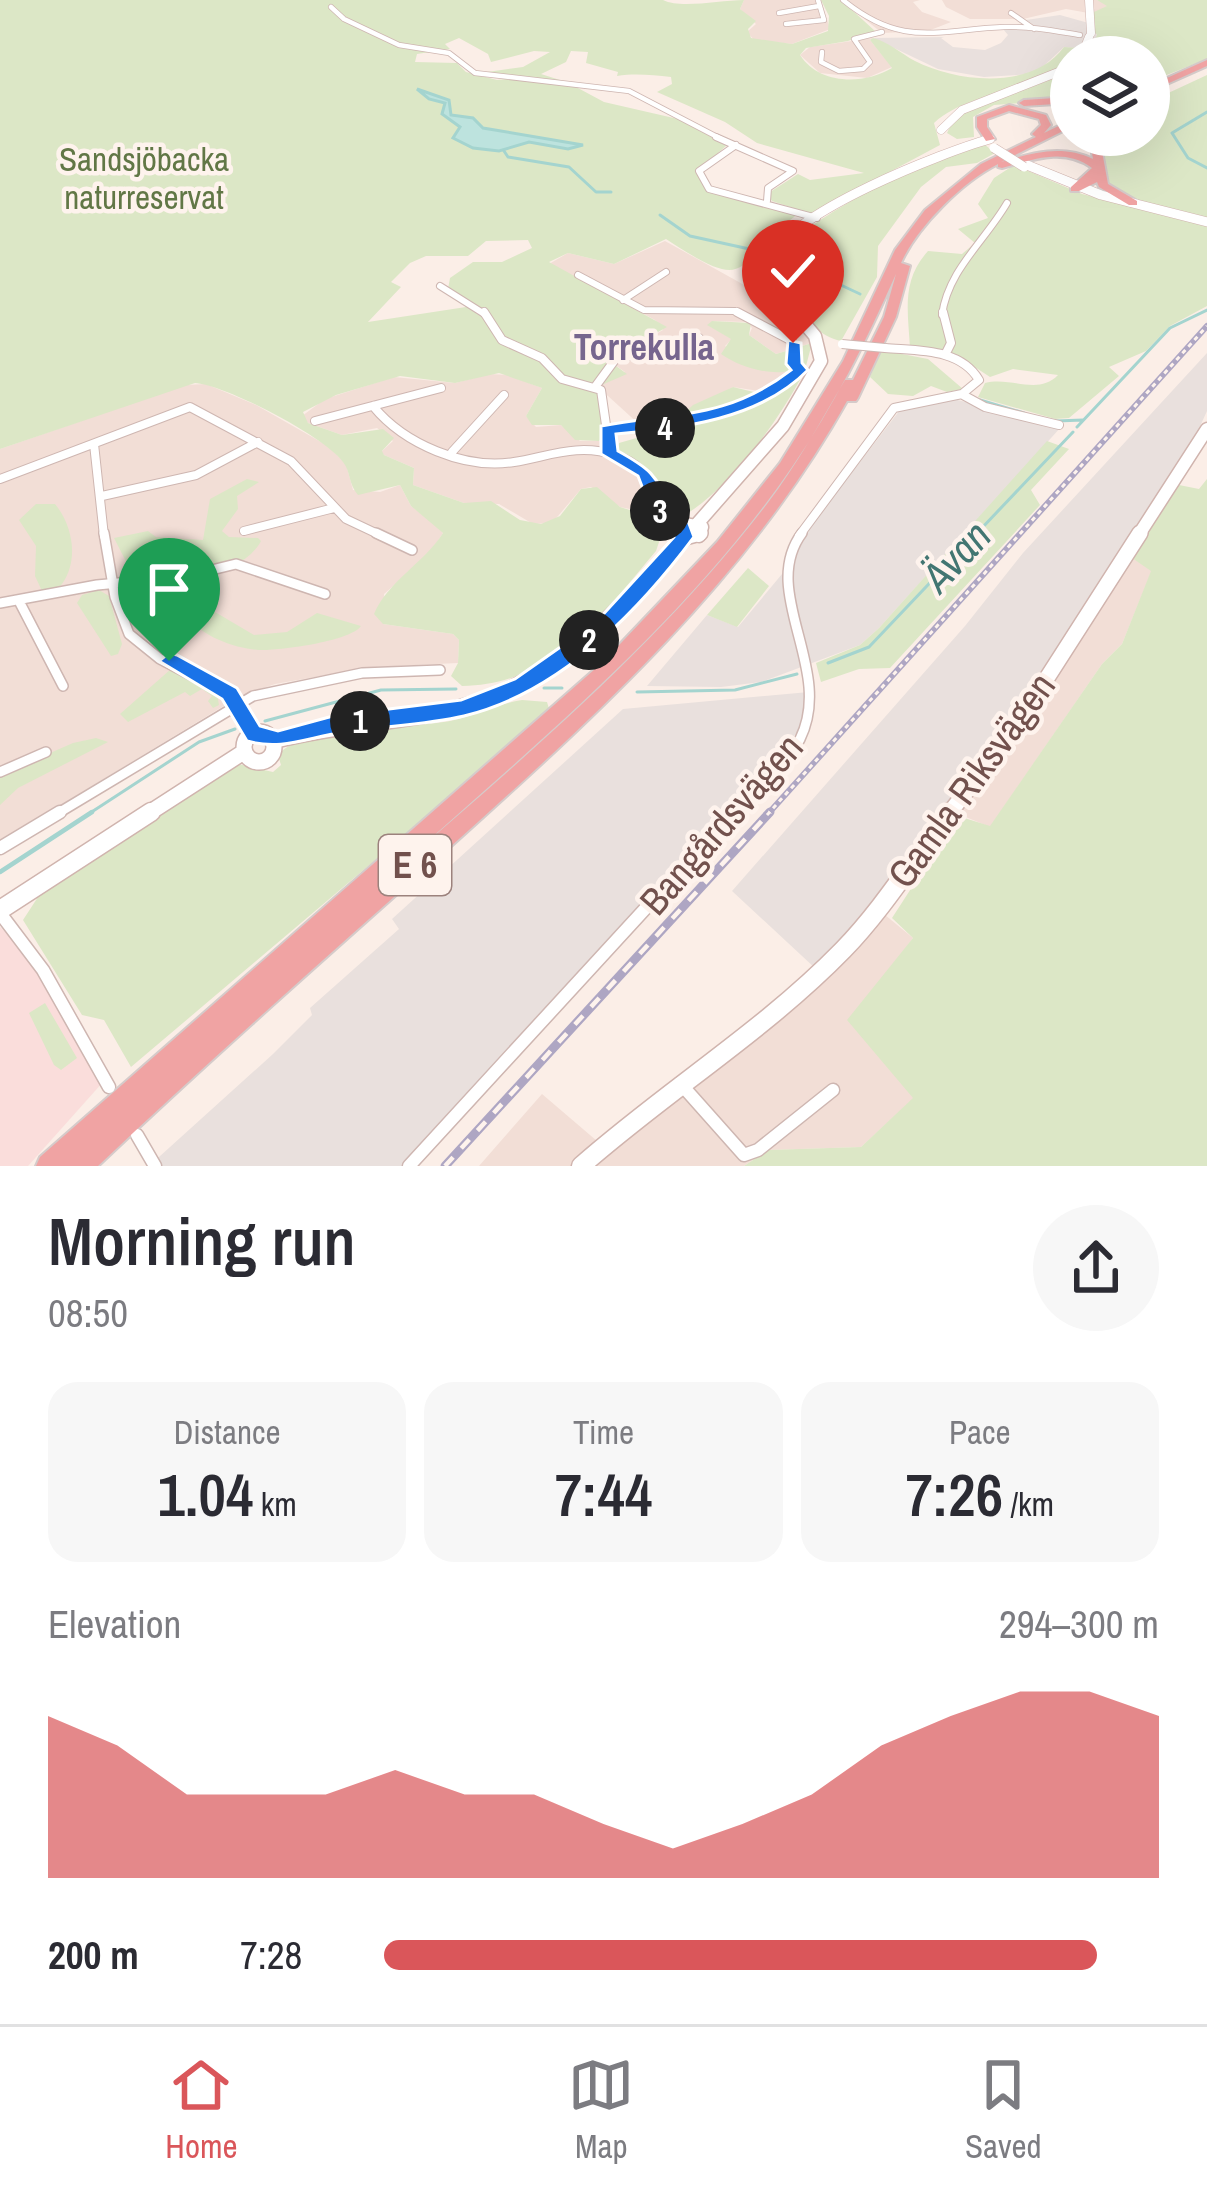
<!DOCTYPE html>
<html lang="en">
<head>
<meta charset="utf-8">
<style>
	body { margin:0; font-family:"Archivo Narrow",sans-serif; background:#f7f7f7; color:#2b2b33; height:100vh; display:flex; flex-direction:column; font-size:45px; white-space:nowrap }
	* { box-sizing:border-box; margin:0 }
	p { font-size:39px; color:#7c7c81 }
	.icon { flex:none; width:66px; height:66px; fill:none; stroke:currentColor; stroke-width:2; stroke-linecap:round; stroke-linejoin:round }
	.map { position:relative; height:1166px; overflow:hidden }
	.side { display:flex; flex-direction:column; background:#fff; flex:1 }
	.side>* { flex:none }
	.buttons { position:absolute; left:1050px; top:36px; display:grid; gap:24px }
	.buttons a { display:grid; place-items:center; width:120px; height:120px; border-radius:50%; background:#fff; box-shadow:0 12px 48px #0002; font-size:60px }
	.pin { position:absolute; display:grid; place-items:center; width:102px; height:102px; color:#fff; margin:-123px -51px; border-radius:50% 50% 50% 0; rotate:-45deg; box-shadow:0 0 12px #0007 }
	.pin .icon { rotate:45deg }
	.km { position:absolute; width:60px; height:60px; margin:-30px; border-radius:50%; background:#222; color:#fff; font-size:33px; line-height:60px; text-align:center }
	.round { display:grid; place-items:center; flex:none; width:126px; height:126px; border-radius:63px; background:#f7f7f7 }
	.overview { display:flex; align-items:center; justify-content:space-between; height:204px; padding:0 48px }
	h1 { font-size:66px; font-weight:600; line-height:90px }
	.metrics { display:grid; grid-template-columns:repeat(3,1fr); gap:18px; height:204px; padding:12px 48px }
	.metrics div { display:grid; align-content:center; border-radius:30px; background:#f7f7f7; text-align:center }
	.metrics b { font-size:60px; font-weight:600 }
	.metrics small { font-size:33px; font-weight:400 }
	.metrics p { font-size:33px }
	.chart { height:336px; padding:24px 48px }
	.chart p { display:flex; justify-content:space-between }
	.chart svg { width:100%; height:216px; margin-top:12px; fill:#da565a; opacity:.7 }
	ul { padding:0 48px; list-style:none; font-size:39px }
	li { display:grid; grid-template-columns:192px 144px 1fr; align-items:center; height:90px }
	li i { height:30px; border-radius:15px; background:#da565a }
	.tab-bar { display:flex; justify-content:space-around; align-items:center; height:168px; border-top:3px solid #e1e1e2; background:#fff; font-size:33px; color:#7c7c81 }
	.tab-bar a { display:grid; justify-items:center; gap:6px }
	.tab-bar .current { color:#da565a }
	.map>svg:first-child { display:block }
</style>
</head>
<body>
<div class="map">
<svg width="1207" height="1166" viewBox="0 0 1207 1166">
	<rect width="100%" height="100%" fill="#fbeee7"/>
	<path fill="#f2ded6" d="M 744,0 L 821,0 L 830,29 L 792,44 L 754,40 L 747,32 L 756,24 L 740,9 Z
		M 841,0 L 920,0 L 913,2 L 922,12 L 951,22 L 928,31 L 882,33 Z
		M 942,0 L 1097,0 L 1110,5 L 1094,14 L 1066,9 L 1023,19 L 970,19 L 946,7 Z
		M 873,38 L 870,40 L 892,67 L 867,78 L 820,73 L 800,55 L 810,47 Z
		M 665,241 L 766,297 L 799,323 L 812,343 L 776,354 L 749,335 L 752,328 L 746,322 L 713,321 L 708,325 L 732,339 L 725,346 L 765,368 L 790,373 L 786,379 L 765,392 L 733,387 L 662,425 L 641,426 L 597,386 L 625,372 L 608,360 L 663,330 L 655,320 L 549,264 L 568,253 L 614,264 Z
		M 490,374 L 507,375 L 542,388 L 526,416 L 536,427 L 561,425 L 580,441 L 599,441 L 636,462 L 658,481 L 664,512 L 654,514 L 620,507 L 591,487 L 581,489 L 552,523 L 533,524 L 499,504 L 464,503 L 413,485 L 414,468 L 384,455 L 381,452 L 393,441 L 377,428 L 342,435 L 308,423 L 302,416 L 325,399 L 394,377 L 455,383 Z
		M 206,384 L 256,405 L 328,446 L 346,464 L 353,490 L 380,492 L 400,485 L 411,506 L 438,527 L 443,533 L 428,556 L 384,594 L 383,624 L 453,634 L 459,640 L 458,663 L 372,667 L 275,684 L 240,696 L 0,842 L 0,449 L 185,385 Z
		M 1132,558 L 1152,570 L 1122,644 L 1102,664 L 990,827 L 944,808 Z
		M 873,905 L 913,938 L 884,978 L 914,1098 L 861,1147 L 768,1150 L 744,1166 L 479,1166 L 542,1094 L 597,1141 L 797,987 Z"/>
	<path fill="#fadddb" d="M 0,927 L 28,953 L 103,1082 L 28,1166 L 0,1166 Z"/>
	<path fill="#e9e0dd" d="M 1060,15 L 1092,24 L 1097,36 L 1089,49 L 1064,47 L 1035,74 L 984,77 L 938,69 L 873,38 L 944,37 L 941,38 L 953,47 L 985,50 L 1001,43 L 1008,35 L 1003,29 L 1040,29 L 1026,20 Z
		M 1207,353 L 1207,411 L 1192,444 L 1012,723 L 873,905 L 816,969 L 732,891 L 965,626 L 1023,553 Z
		M 954,399 L 1061,427 L 879,628 L 860,645 L 761,682 L 721,687 L 647,686 L 707,615 L 738,627 L 792,562 L 813,523 L 900,410 Z
		M 809,692 L 803,723 L 779,758 L 404,1166 L 149,1166 L 273,1054 L 312,1015 L 310,1008 L 399,929 L 392,919 L 623,709 Z"/>
	<path fill="#dce7c6" fill-rule="evenodd" d="M 0,0 L 663,0 C 681,9 720,0 744,0 L 740,9 L 756,21 L 748,29 L 751,38 L 792,44 L 828,31 L 829,16 L 821,0 L 841,0 L 875,31 L 848,41 L 806,48 L 800,55 C 819,85 864,85 892,68 L 870,40 L 873,38 C 889,42 900,53 915,61 C 958,83 1033,90 1064,47 L 1079,48 C 1049,96 974,86 934,123 L 940,145 L 811,214 L 772,201 L 767,194 L 798,174 L 810,180 L 864,173 L 757,143 L 725,122 L 657,92 L 672,84 L 671,77 C 652,75 635,73 617,76 L 618,72 L 586,63 L 588,52 L 571,51 L 566,62 L 541,74 L 566,82 L 480,73 L 523,67 L 550,52 L 534,51 L 491,62 L 488,54 L 459,38 L 445,44 L 450,49 L 417,54 L 415,62 L 457,63 L 466,72 L 497,80 L 518,78 L 576,87 L 604,102 L 678,119 L 727,145 L 697,172 L 707,188 L 798,214 C 730,263 756,298 666,239 L 614,264 L 568,253 L 549,262 L 667,327 L 608,360 L 627,374 L 597,387 L 604,436 L 599,441 L 575,440 L 561,425 L 532,425 L 526,416 L 542,388 L 499,373 L 455,383 L 400,376 L 336,395 L 303,412 L 308,423 L 342,435 L 383,429 L 394,438 L 382,451 L 384,455 L 414,468 L 413,485 L 464,503 L 491,501 L 520,520 L 541,524 L 560,516 L 581,489 L 597,487 L 620,507 L 659,519 L 661,536 L 656,551 C 602,615 553,685 462,686 L 451,676 L 458,663 L 459,640 L 453,634 L 383,624 L 374,614 C 388,581 424,563 443,533 L 411,506 L 400,485 L 358,495 C 348,484 351,472 343,462 C 325,437 226,385 195,383 L 0,449 ZM 528,240 L 532,248 L 502,262 L 473,262 L 450,278 L 448,289 L 466,307 L 368,322 L 401,287 L 391,282 L 410,263 L 426,256 L 468,256 L 486,241 Z
		M 1097,0 L 1207,0 L 1207,59 L 1149,82 L 1149,57 L 1086,57 L 1097,35 L 1091,28 L 1094,12 L 1107,6 Z
		M 1071,72 L 1071,99 L 994,105 L 973,117 L 974,137 L 957,139 L 947,133 L 955,116 Z
		M 1207,75 L 1207,220 L 1146,205 L 1110,188 L 1098,135 L 1149,135 L 1149,102 Z
		M 984,144 L 995,153 L 977,163 L 946,167 L 921,187 L 878,246 L 877,277 L 841,341 C 820,337 805,318 791,302 C 779,289 772,268 782,251 C 794,229 928,156 956,148 C 965,146 975,146 984,144 Z
		M 1014,165 L 1082,194 L 1207,226 L 1207,306 L 1170,326 L 1146,351 L 1109,367 L 1119,376 L 1069,418 L 1055,419 L 978,397 L 985,383 C 1011,376 1038,396 1058,375 L 1013,369 L 990,377 L 955,354 L 910,348 C 908,311 901,281 928,251 L 962,254 L 975,243 L 958,229 L 988,218 L 978,204 L 994,178 Z
		M 712,321 L 751,323 L 749,335 L 776,354 L 812,343 L 806,366 C 780,379 744,370 721,354 L 731,339 L 707,325 Z
		M 881,350 L 928,359 L 963,389 L 947,392 L 931,386 L 913,396 L 888,394 L 870,377 Z
		M 803,374 C 778,422 728,491 680,518 L 661,506 L 655,478 L 616,451 L 619,443 L 668,429 L 693,405 L 733,387 L 775,397 Z
		M 1047,441 L 1069,449 L 1031,490 L 1040,505 L 890,668 L 859,669 L 821,682 L 816,663 L 860,645 L 879,628 Z
		M 247,479 L 259,482 L 237,496 L 238,509 L 222,531 L 229,537 L 258,538 L 261,541 C 240,580 174,577 135,579 L 114,538 L 148,531 L 156,537 L 203,540 L 210,499 Z
		M 1207,479 L 1207,1166 L 744,1166 L 768,1150 L 861,1147 L 913,1098 L 847,1020 L 913,938 L 892,918 L 958,816 L 990,826 L 1102,664 L 1122,644 L 1151,571 L 1132,558 L 1179,485 L 1199,489 Z
		M 36,504 L 55,504 C 75,528 80,568 56,591 L 42,591 L 35,576 L 36,546 L 19,520 Z
		M 748,568 L 769,586 L 737,627 L 707,615 Z
		M 99,590 L 109,596 L 122,644 L 118,654 L 111,656 L 77,603 L 82,595 Z
		M 198,602 L 254,635 L 287,632 L 317,613 L 361,626 C 351,641 279,651 259,650 C 237,649 200,636 190,618 L 192,605 Z
		M 171,669 L 217,694 L 219,705 L 213,708 L 208,701 L 212,696 L 202,689 L 190,696 L 185,692 L 128,722 L 120,714 Z
		M 522,700 L 547,702 L 550,712 L 131,1067 L 104,1020 L 82,1015 L 23,920 L 38,897 L 190,788 L 238,764 L 273,772 L 281,765 L 278,755 C 307,722 408,729 450,721 C 475,716 497,704 522,700 Z
		M 96,738 L 108,742 L 18,788 L 0,805 L 0,775 L 73,743 Z
		M 45,1003 L 77,1058 L 61,1070 L 54,1065 L 29,1013 Z"/>
	<path fill="#bde3de" stroke="#a4d4cf" stroke-width="3" d="M 417,89 L 449,100 L 451,115 L 473,118 L 483,128 L 583,145 L 568,149 L 529,142 L 499,151 L 473,148 L 453,138 L 460,127 L 442,114 L 445,103 L 429,99 Z"/>
	<g fill="none" stroke-linecap="round" stroke-linejoin="round">
		<path stroke="#a4d4cf" stroke-width="3" d="M 1207,112 L 1172,133 L 1188,158 L 1207,168
			M 504,151 L 508,157 L 569,167 L 596,192 L 611,192
			M 660,215 L 690,236 L 763,252
			M 781,257 L 860,294
			M 980,400 L 1024,413
			M 1056,421 L 1083,420
			M 1077,427 L 1170,328 L 1207,310
			M 828,663 L 869,647 L 1073,432
			M 544,688 L 562,688
			M 637,692 L 735,690 L 797,674
			M 265,721 L 381,690 L 456,689
			M 87,815 L 199,742 L 235,729"/>
		<path stroke="#a4d4cf" stroke-width="4.5" d="M 0,872 L 92,812"/>
		<g stroke="#ceb6b1" stroke-width="6">
			<path id="street-far4" d="M 843,0 C 902,48 936,30 1004,27 C 1030,26 1055,31 1080,35
				M 331,7 L 344,19 L 399,45 L 449,53 L 475,73 L 629,91 L 723,140
				M 779,13 L 819,6
				M 1011,13 L 1034,29
				M 786,24 L 824,20 L 818,0
				M 822,52 L 821,62 L 839,71 L 863,69 L 870,62 L 854,39 L 882,32"/>
		</g>
		<g stroke="#ceb6b1" stroke-width="8">
			<path id="street-far3" d="M 716,137 L 793,171 L 768,188 L 767,201
				M 736,145 L 699,171 L 709,189 L 817,218
				M 578,275 L 644,310 L 735,311 L 743,315
				M 773,280 L 752,286 L 784,309
				M 440,286 L 486,315
				M 623,300 L 666,272
				M 942,315 C 948,270 985,241 1007,203"/>
		</g>
		<g stroke="#ceb6b1" stroke-width="10">
			<path id="street-far2" d="M 484,312 L 502,340 L 542,358 L 562,379 L 601,390 L 610,453
				M 943,312 L 951,343 L 945,355
				M 595,387 L 617,357 L 671,353 L 699,338
				M 963,395 L 985,407 L 1059,425
				M 373,406 C 404,444 465,470 514,462 C 550,456 578,443 615,455 C 651,467 644,482 659,508 C 663,515 674,521 681,525
				M 315,421 L 441,388
				M 607,430 C 683,424 737,420 800,370 L 794,364 L 792,341 L 737,312
				M 94,444 L 104,536
				M 452,452 L 504,395
				M 0,479 L 190,407 L 291,461 L 346,519 L 382,536
				M 102,496 L 196,475 L 258,442
				M 244,531 L 334,508
				M 799,536 L 894,408 L 962,394 L 979,380 C 960,348 918,351 885,348"/>
		</g>
		<g stroke="#ceb6b1" stroke-width="12">
			<path id="street-far1" d="M 104,533 L 115,597 L 129,634 L 160,659 L 225,693 L 254,735
				M 376,533 L 412,550
				M 0,603 L 97,585 L 183,577 L 236,564 L 325,594
				M 20,603 L 63,686
				M 0,772 L 46,752
				M 55,815 L 253,696 L 362,673 L 440,670
				M 732,815 C 753,792 786,767 800,739 C 835,669 758,592 802,533"/>
		</g>
		<g stroke="#ceb6b1" stroke-width="15">
			<path id="street" d="M 0,848 L 60,812
				M 0,913 L 43,970 L 109,1087
				M 680,1083 L 744,1155 L 758,1150 L 833,1090
				M 137,1135 L 155,1166
				M 409,1166 L 734,812"/>
		</g>
		<g stroke="#d0b4ae" stroke-width="9">
			<path id="secondary-far4" d="M 1089,0 L 1091,33
				M 1081,57 L 1089,37
				M 941,130 L 962,110 L 1071,67"/>
		</g>
		<g stroke="#d0b4ae" stroke-width="10">
			<path id="secondary-far3" d="M 1027,165 L 1101,195 L 1207,222
				M 798,315 C 782,300 767,281 773,258 C 785,214 946,151 990,139"/>
		</g>
		<g stroke="#d0b4ae" stroke-width="15">
			<path id="secondary-far2" d="M 697,524 L 783,426 L 821,361 L 815,336 L 795,312
				M 684,536 L 679,530 L 684,524 L 702,527 L 699,536
				M 1138,536 L 1207,429"/>
		</g>
		<g stroke="#d0b4ae" stroke-width="18">
			<path id="secondary-far1" d="M 682,533 L 685,537
				M 685,537 L 700,533
				M244 747a15 15 0 1 1 30 0a15 15 0 1 1-30 0Z
				M 276,740 C 336,724 399,723 459,708 C 557,683 621,609 685,537
				M 146,815 L 242,753
				M 948,815 L 1013,731 L 1140,533"/>
		</g>
		<g stroke="#d0b4ae" stroke-width="21">
			<path id="secondary" d="M 0,910 L 151,812
				M 581,1166 C 666,1091 764,1031 843,950 C 883,909 915,857 950,812"/>
		</g>
		<g stroke="#d5cbca" stroke-width="4">
			<path id="highway" d="M 1207,60 L 1207,66 L 1149,92 L 1149,86 Z
				M 1071,97 L 1071,103 L 1024,106 L 1019,103 L 1024,100 Z
				M 1009,105 L 1046,115 L 1051,125 L 1044,133 L 1071,120 L 1071,127 L 1001,162 C 1032,153 1062,144 1093,159 L 1089,135 L 1099,135 L 1108,184 L 1137,201 L 1137,205 L 1129,205 L 1099,187 L 1097,182 L 1079,191 L 1071,191 L 1071,187 L 1092,168 C 1064,147 1032,160 1002,168 L 998,167 L 998,164 C 962,182 917,227 901,263 L 910,266 L 896,317 L 858,398 L 856,401 L 847,401 C 748,578 598,714 449,848 C 331,953 213,1057 98,1166 L 36,1166 L 40,1157 L 603,662 L 717,542 L 780,463 L 843,361 L 895,250 L 925,210 L 981,164 L 1036,137 L 1032,134 L 1041,125 L 1039,119 L 1009,111 L 987,119 L 987,127 L 995,139 L 986,141 L 977,127 L 977,117 ZM 896,274 L 884,317 L 853,380 L 845,380 C 820,422 797,465 767,504 C 665,637 537,747 410,857 C 545,736 689,617 792,467 C 834,406 866,341 896,274 Z"/>
		</g>
		<use href="#street-far4" stroke="#fff" stroke-width="4.5"/>
		<use href="#street-far3" stroke="#fff" stroke-width="6"/>
		<use href="#street-far2" stroke="#fff" stroke-width="8"/>
		<use href="#street-far1" stroke="#fff" stroke-width="9"/>
		<use href="#street" stroke="#fff" stroke-width="12"/>
		<use href="#secondary-far4" stroke="#fff" stroke-width="8"/>
		<use href="#secondary-far3" stroke="#fff" stroke-width="9"/>
		<use href="#secondary-far2" stroke="#fff" stroke-width="12"/>
		<use href="#secondary-far1" stroke="#fff" stroke-width="15"/>
		<use href="#secondary" stroke="#fff" stroke-width="18"/>
		<use href="#highway" fill="#f0a3a3" fill-rule="evenodd"/>
		<g stroke="#aea6c3" stroke-width="6">
			<path id="rail-far1" d="M 767,815 L 1207,326"/>
		</g>
		<g stroke="#aea6c3" stroke-width="9">
			<path id="rail" d="M 445,1166 L 770,812"/>
		</g>
		<use href="#rail-far1" stroke="#fef3ed" stroke-width="3" stroke-dasharray="4.5" stroke-linecap="butt"/>
		<use href="#rail" stroke="#fef3ed" stroke-width="4.5" stroke-dasharray="12" stroke-linecap="butt"/>
		<g stroke="#ceb6b1" stroke-width="10" stroke-linecap="butt">
			<path id="street-bridge" d="M 842,344 L 885,348"/>
		</g>
		<g stroke="#d0b4ae" stroke-width="10" stroke-linecap="butt">
			<path id="secondary-bridge" d="M 994,148 L 1024,167"/>
		</g>
		<use href="#street-bridge" stroke="#fff" stroke-width="8"/>
		<use href="#secondary-bridge" stroke="#fff" stroke-width="9"/>
	</g>
	<path fill="#1a73e8" stroke="#fff" stroke-width="3" d="M 788,340 L 801,343 L 802,363 L 808,370 C 759,420 682,428 616,434 L 618,451 C 647,467 659,475 668,508 L 688,521 L 694,537 C 638,612 559,693 464,716 C 426,725 384,726 345,732 C 308,737 282,751 247,741 L 222,699 L 159,661 L 169,653 L 177,655 L 237,688 L 260,726 L 278,731 L 333,716 L 461,700 L 515,679 L 596,622 L 674,537 L 672,527 L 653,515 L 638,476 L 601,454 L 601,426 C 675,412 726,420 791,370 L 786,364 Z"/>
	<g text-anchor="middle" stroke-width="9" stroke-linejoin="round" paint-order="stroke">
		<g font-size="33" fill="#617746" stroke="#fef3ed">
			<text x="144" y="171">Sandsjöbacka<tspan x="144" dy="38">naturreservat</tspan></text>
		</g>
		<g font-size="36" font-weight="bold" fill="#76658e" stroke="#fef3ed">
			<text x="644" y="360">Torrekulla</text>
		</g>
		<rect fill="#fef3ed" stroke="#9c827d" stroke-width="3" x="379" y="835" width="72" height="60" rx="9"/>
		<g font-size="36" font-weight="bold" fill="#72514d">
			<text x="415" y="878">E 6</text>
		</g>
		<g font-size="39" fill="#72514d" stroke="#fef3ed">
			<text transform="translate(971 780) rotate(-54)" y="14">Gamla Riksvägen</text>
			<text transform="translate(721 824) rotate(-49)" y="14">Bangårdsvägen</text>
		</g>
		<g font-size="42" font-style="italic" fill="#427672" stroke="#fef3ed">
			<text transform="translate(956 556) rotate(-47)" y="15">Ävan</text>
		</g>
	</g>
</svg>
<div class="buttons">
<a><svg class="icon" aria-label="layers" viewBox="0 0 24 24"><path d="M12 4l9 5-9 5-9-5zM3 14l9 5 9-5"/></svg></a>
</div>
<div class="pin" style="left:169px;top:661px;background:#1e9e55"><svg class="icon" aria-label="arrive" viewBox="0 0 24 24"><path d="M6 21V4h12l-3 4 3 4H6"/></svg></div>
<div class="pin" style="left:793px;top:343px;background:#d93025"><svg class="icon" aria-label="check" viewBox="0 0 24 24"><path d="M5 12l5 5 9-10"/></svg></div>
<b class="km" style="left:360px;top:721px">1</b>
<b class="km" style="left:589px;top:640px">2</b>
<b class="km" style="left:660px;top:511px">3</b>
<b class="km" style="left:665px;top:428px">4</b>
</div>
<section class="side">
<div class="overview"><div><h1>Morning run</h1><p>08:50</p></div><a class="round"><svg class="icon" aria-label="share" viewBox="0 0 24 24"><path d="M12 15V3M7 8l5-5 5 5M5 13v7h14v-7"/></svg></a></div>
<div class="metrics">
<div><p>Distance</p><b>1.04<small> km</small></b></div>
<div><p>Time</p><b>7:44</b></div>
<div><p>Pace</p><b>7:26<small> /km</small></b></div>
</div>
<div class="chart"><p><span>Elevation</span>294–300 m</p>
<svg viewBox="0 0 160 44" preserveAspectRatio="none"><path d="M0 44V11L10 17L20 27L30 27L40 27L50 22L60 27L70 27L80 33L90 38L100 33L110 27L120 17L130 11L140 6L150 6L160 11V44z"/></svg>
</div>
<ul>
<li><b>200 m</b>7:28<i style="width:92%"></i></li>
</ul>
</section>
<nav class="tab-bar">
<a class="current"><svg class="icon" aria-label="home" viewBox="0 0 24 24"><path d="M3 11l9-7 9 7M6 9v11h12V9"/></svg>Home</a>
<a><svg class="icon" aria-label="map" viewBox="0 0 24 24"><path d="M3 6l6-2 6 2 6-2v14l-6 2-6-2-6 2zM9 4v14M15 6v14"/></svg>Map</a>
<a><svg class="icon" aria-label="saved" viewBox="0 0 24 24"><path d="M7 4h10v16l-5-4-5 4z"/></svg>Saved</a>
</nav>
</body>
</html>
